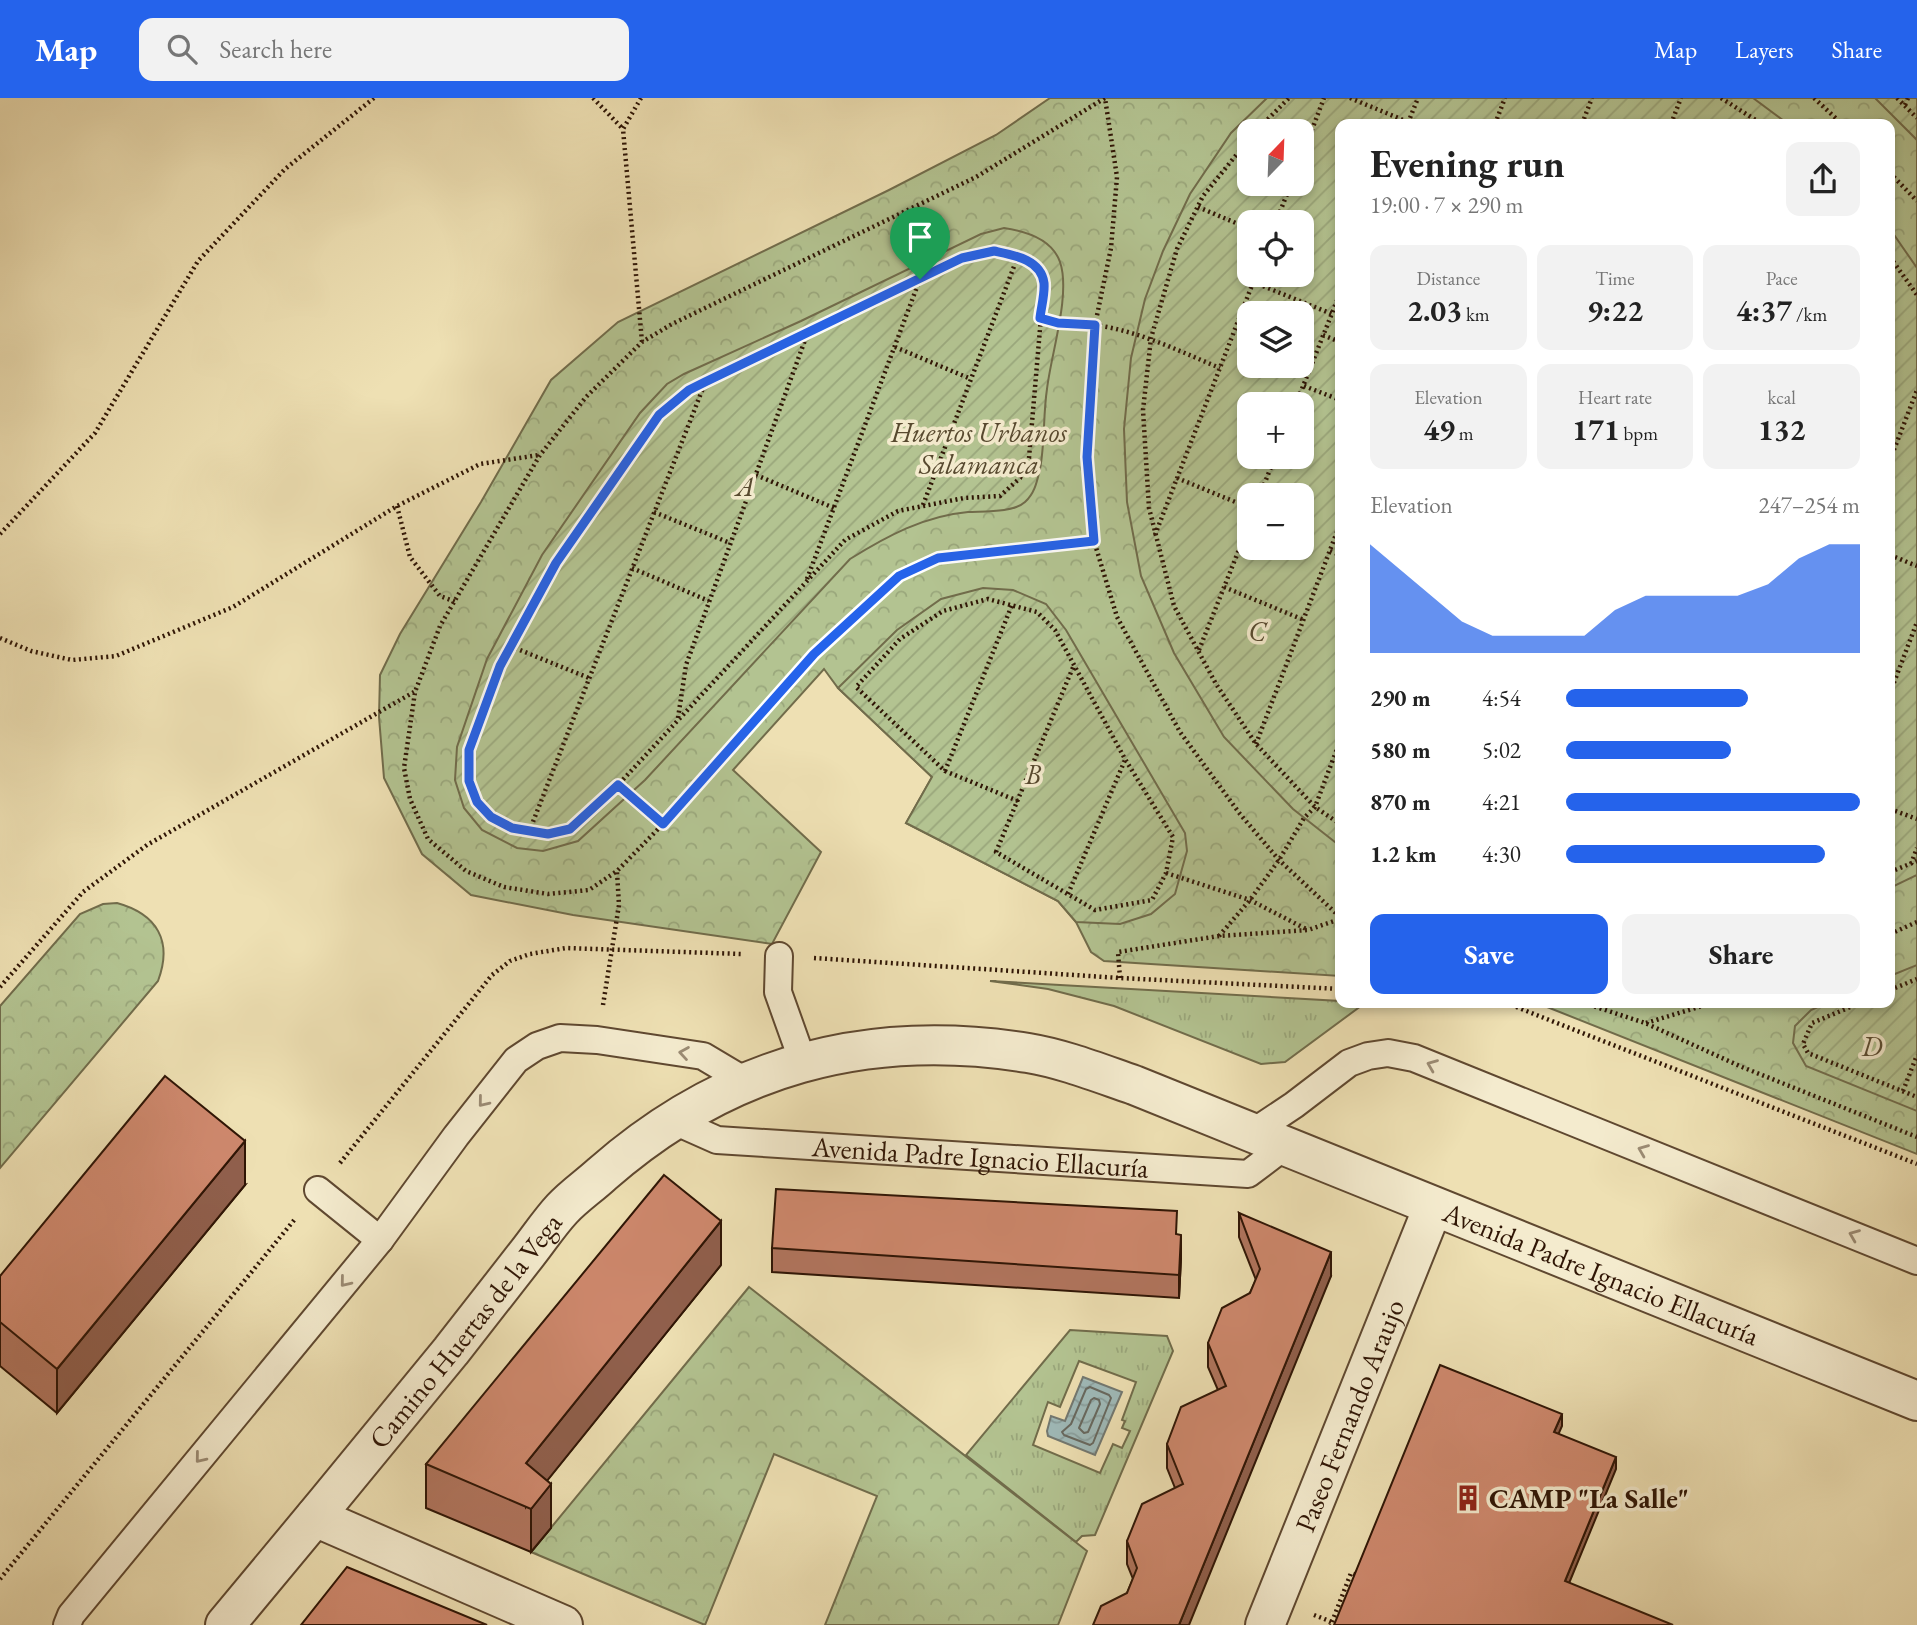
<!DOCTYPE html>
<html lang="en">
<head>
<meta charset="utf-8">
<style>
	body { margin:0; font-family:"EB Garamond",serif; background:#f2f2f2; color:#222; height:100vh; display:flex; flex-direction:column; font-size:26px; white-space:nowrap }
	* { box-sizing:border-box; margin:0 }
	p { font-size:23px; color:#767676 }
	.icon { flex:none; width:38px; height:38px; fill:none; stroke:currentColor; stroke-width:2; stroke-linecap:round; stroke-linejoin:round }
	.map { position:relative; flex:1; overflow:hidden }
	.side { position:absolute; left:1335px; top:21px; width:560px; height:889px; display:flex; flex-direction:column; background:#fff; border-radius:14px; box-shadow:0 4px 10px #0003 }
	.side>* { flex:none }
	.needle { width:46px; rotate:23deg }
	.controls { position:absolute; left:1237px; top:21px; display:grid; gap:14px }
	.controls a { display:grid; place-items:center; width:77px; height:77px; border-radius:14px; background:#fff; box-shadow:0 4px 10px #0003; font-size:35px }
	.pin { position:absolute; display:grid; place-items:center; width:60px; height:60px; color:#fff; margin:-72px -30px; border-radius:50% 50% 50% 0; rotate:-45deg; box-shadow:0 0 7px #0007 }
	.pin .icon { rotate:45deg }
	.round { display:grid; place-items:center; flex:none; width:74px; height:74px; border-radius:14px; background:#f2f2f2 }
	.headline { display:flex; align-items:center; justify-content:space-between; height:119px; padding:0 35px }
	h1 { font-size:38px; font-weight:700; line-height:52px }
	.figures { display:grid; grid-template-columns:repeat(3,1fr); gap:10px; height:119px; padding:7px 35px }
	.figures div { display:grid; align-content:center; border-radius:14px; background:#f2f2f2; text-align:center }
	.figures b { font-size:30px; font-weight:700 }
	.figures small { font-size:19px; font-weight:400 }
	.figures p { font-size:19px }
	.chart { height:196px; padding:14px 35px }
	.chart p { display:flex; justify-content:space-between }
	.chart svg { width:100%; height:126px; margin-top:7px; fill:#2563eb; opacity:.7 }
	.button { display:flex; gap:14px; margin-top:auto; padding:14px 35px }
	.button a { flex:1; height:80px; border-radius:14px; background:#2563eb; color:#fff; font-size:28px; font-weight:700; line-height:80px; text-align:center }
	.button a+a { background:#f2f2f2; color:#222 }
	ul { padding:0 35px; list-style:none; font-size:23px }
	li { display:grid; grid-template-columns:112px 84px 1fr; align-items:center; height:52px }
	li i { height:18px; border-radius:9px; background:#2563eb }
	header { display:flex; align-items:center; gap:42px; box-sizing:border-box; height:98px; padding:0 35px; background:#2563eb; color:#fff }
	header strong { font-size:33px }
	nav { display:flex; gap:38px; margin-inline-start:auto; font-size:24px }
	.search { width:490px; height:63px; background:#f2f2f2; display:flex; align-items:center; gap:18px; box-sizing:border-box; padding:0 24px; border-radius:14px; color:#767676; font-size:26px }
	.map>svg:first-child { display:block }
</style>
</head>
<body>
<header>
<strong>Map</strong>
<div class="search"><svg class="icon" aria-label="search" viewBox="0 0 24 24"><circle cx="10" cy="10" r="6"/><path d="M15 15l6 6"/></svg>Search here</div>
<nav><a>Map</a><a>Layers</a><a>Share</a></nav>
</header>
<div class="map">
<svg width="1917" height="1527" viewBox="0 0 1917 1527">
	<defs>
		<pattern id="grass-tufts" width="24" height="20" patternUnits="userSpaceOnUse" patternTransform="scale(1.75)"><rect width="24" height="20" fill="#b3c391"/><path d="M3 7l-1-3M5 7V3M7 7l1-3M15 17l-1-3M17 17v-4M19 17l1-3" fill="none" stroke="#9aa77c"/></pattern>
		<pattern id="park-crowns" width="20" height="18" patternUnits="userSpaceOnUse" patternTransform="scale(1.75)"><rect width="20" height="18" fill="#b3c391"/><path d="M2 6a3 3 0 1 1 6 0M12 15a3 3 0 1 1 6 0" fill="none" stroke="#9aa77c"/></pattern>
		<pattern id="garden-furrows" width="10" height="10" patternUnits="userSpaceOnUse" patternTransform="scale(1.75)"><rect width="10" height="10" fill="#b3c391"/><path d="M-1 1l2-2M0 10L10 0M9 11l2-2" fill="none" stroke="#9aa77c"/></pattern>
		<pattern id="water-waves" width="16" height="10" patternUnits="userSpaceOnUse" patternTransform="scale(1.75)"><rect width="16" height="10" fill="#9fbab9"/><path d="M0 5q4-4 8 0t8 0" fill="none" stroke="#899f9e"/></pattern>
	</defs>
	<rect width="100%" height="100%" fill="#eee0b3"/>
	<filter id="stains"><feTurbulence type="fractalNoise" baseFrequency=".00286" numOctaves="4"/><feColorMatrix values="0 0 0 0 .2 0 0 0 0 .09 0 0 0 0 .02 0 0 0 .5 -.17"/></filter>
	<radialGradient id="worn" r=".72"><stop offset=".6" stop-color="#630" stop-opacity="0"/><stop offset="1" stop-color="#630" stop-opacity=".3"/></radialGradient>
	<path fill="url(#grass-tufts)" stroke="#716c4b" stroke-width="2" fill-rule="evenodd" d="M 990,883 L 1340,903 L 1340,905 L 1365,905 L 1285,964 L 1261,966 L 1114,908 L 1048,891 Z
		M 1070,1232 L 1167,1238 L 1173,1253 L 1095,1437 L 1082,1438 L 1076,1444 L 966,1357 ZM 1079,1263 L 1136,1284 L 1122,1322 L 1125,1323 L 1122,1330 L 1130,1333 L 1122,1350 L 1113,1346 L 1100,1375 L 1033,1347 L 1048,1304 L 1060,1309 Z"/>
	<path fill="url(#park-crowns)" stroke="#716c4b" stroke-width="2" fill-rule="evenodd" d="M 1050,0 L 1917,0 L 1917,1056 L 1537,905 L 1890,905 L 1890,26 L 1340,26 L 1340,878 L 1104,863 L 1091,854 L 1076,824 L 1058,803 L 906,725 L 932,679 L 838,590 L 824,571 L 733,672 L 821,754 L 772,846 L 573,817 L 471,797 L 422,756 L 384,680 L 379,619 L 380,577 L 400,536 L 481,404 L 551,282 L 618,224 L 889,92 L 996,37 ZM 1250,33 L 1302,33 L 1302,86 L 1250,86 ZM 1250,124 L 1302,124 L 1302,177 L 1250,177 ZM 1250,215 L 1302,215 L 1302,268 L 1250,268 ZM 1250,306 L 1302,306 L 1302,359 L 1250,359 ZM 1250,397 L 1302,397 L 1302,450 L 1250,450 Z
		M 117,805 C 157,816 173,843 158,883 L 0,1070 L 0,908 L 80,816 L 103,806 Z
		M 749,1189 L 1087,1453 L 1058,1527 L 825,1527 L 877,1398 L 774,1356 L 705,1527 L 531,1454 Z"/>
	<path fill="url(#garden-furrows)" stroke="#716c4b" stroke-width="2" fill-rule="evenodd" d="M 1267,0 L 1753,0 L 1788,26 L 1340,26 L 1340,748 L 1293,711 L 1224,639 L 1174,555 L 1141,478 L 1127,404 L 1124,331 L 1131,260 L 1145,201 L 1163,153 L 1190,96 L 1231,35 ZM 1302,33 L 1302,86 L 1250,86 L 1250,33 ZM 1302,124 L 1302,177 L 1250,177 L 1250,124 ZM 1302,215 L 1302,268 L 1250,268 L 1250,215 ZM 1302,306 L 1302,359 L 1250,359 L 1250,306 ZM 1302,397 L 1302,450 L 1250,450 L 1250,397 Z
		M 1875,0 L 1917,0 L 1917,42 Z
		M 1004,130 C 1025,133 1052,141 1060,164 C 1071,196 1051,256 1047,291 C 1043,317 1045,345 1040,371 C 1037,383 1035,395 1025,404 C 1013,415 983,413 968,414 C 924,418 887,438 850,461 L 645,682 L 578,743 L 543,753 L 517,750 L 482,732 L 464,710 L 455,682 L 457,649 L 487,561 L 542,457 L 640,315 L 667,286 L 684,276 L 801,223 L 981,136 Z
		M 1890,131 L 1917,170 L 1917,777 L 1890,790 Z
		M 983,490 L 1013,492 L 1046,506 L 1066,532 L 1185,735 L 1187,753 L 1175,796 L 1151,816 L 1120,826 L 1076,824 L 1058,803 L 906,725 L 932,679 L 838,590 L 897,532 L 941,501 Z
		M 1917,867 L 1917,1013 L 1806,968 L 1793,945 L 1795,928 L 1811,912 L 1827,905 L 1890,905 L 1890,878 Z"/>
	<path fill="url(#water-waves)" stroke="#727871" stroke-width="2" d="M 1083,1279 L 1122,1294 L 1095,1357 L 1048,1338 L 1047,1333 L 1051,1318 L 1065,1323 Z"/>
	<g fill="none" stroke-linecap="round" stroke-linejoin="round">
		<path stroke="#67685f" stroke-width="2" d="M 1090,1289 L 1109,1297 L 1111,1300 L 1093,1345 L 1090,1347 L 1064,1337 L 1062,1334 L 1071,1326 L 1086,1291 Z
			M 1094,1300 L 1099,1302 L 1100,1306 L 1088,1334 L 1084,1335 L 1079,1330 L 1091,1302 Z"/>
		<g stroke="#5f4830" stroke-width="30">
			<g id="service">
				<path d="M 779,858 L 778,894 L 803,964"/>
				<path id="s1" d="M 672,1022 L 717,1042 L 1248,1076 L 1285,1048"/>
				<path d="M 1252,1035 L 1294,1007 L 1349,965 L 1368,958 L 1388,955 L 1414,960 L 1917,1163"/>
				<path d="M 318,1092 L 380,1142"/>
				<path d="M 67,1527 L 71,1517 L 380,1142 L 456,1038 L 516,962 L 537,948 L 560,940 L 597,942 L 703,958 L 745,983"/>
			</g>
		</g>
		<g stroke="#5f4830" stroke-width="42">
			<g id="minor">
				<path d="M 315,1419 L 563,1527"/>
				<path id="s2" d="M 225,1527 C 301,1436 376,1345 451,1253 C 476,1221 501,1189 526,1157 C 538,1142 549,1125 562,1111 C 574,1098 589,1088 602,1076 C 725,968 866,929 1028,955 C 1064,961 1099,975 1134,987 L 1917,1303"/>
				<path id="s3" d="M 1265,1527 L 1433,1109"/>
			</g>
		</g>
		<path stroke="#2f1505" stroke-width="4.5" stroke-dasharray="2 3.5" stroke-linecap="butt" d="M 593,0 L 623,31
			M 641,0 L 623,31 L 642,244
			M 1350,0 L 1408,24
			M 1721,0 L 1762,26
			M 1814,0 L 1842,26
			M 1897,0 L 1917,20
			M 1905,7 L 1908,0
			M 1408,25 L 1418,0
			M 1495,26 L 1505,0
			M 1582,26 L 1592,0
			M 1671,26 L 1681,0
			M 1256,33 L 1289,0
			M 1250,40 L 1203,98 L 1177,151 L 1151,240 L 1143,312 L 1149,410 L 1174,508 L 1216,586 L 1256,646 L 1315,709 L 1340,726
			M 1302,58 L 1324,0
			M 1890,75 L 1917,103
			M 1198,109 L 1250,131
			M 1276,124 L 1291,86
			M 994,153 C 1019,158 1031,160 1044,184 L 1029,360 L 1020,380 L 1000,398 L 964,400 L 898,413 L 845,442 L 618,687 L 570,731 L 548,735 L 512,730 L 491,719 L 477,704 L 469,683 L 469,652 L 500,568 L 556,465 L 659,318 L 689,292 L 705,284 L 962,161 Z
			M 1890,159 L 1917,197
			M 1253,184 L 1332,216
			M 1040,220 C 1059,225 1076,224 1095,227 C 1139,233 1179,253 1220,270
			M 1323,237 L 1340,244
			M 895,249 L 971,281
			M 1304,288 L 1340,302
			M 1296,306 L 1340,195
			M 1890,362 L 1917,292
			M 756,377 L 834,410
			M 1177,380 L 1250,410
			M 1260,397 L 1275,359
			M 923,407 L 1018,158
			M 397,408 L 410,459 L 440,498 L 456,504
			M 654,414 L 730,445
			M 0,436 L 95,335 L 198,163 L 285,71 L 374,0
			M 1155,437 L 1256,177
			M 1094,443 L 938,460 L 899,478 L 814,556 L 663,726 L 617,773 L 589,792 L 548,796 L 504,789 L 466,773 L 428,741 L 410,701 L 404,670 L 415,594 L 440,528 L 540,357 L 586,299 L 642,244 L 672,226 L 976,79 L 1105,0 L 1117,79 L 1111,150 L 1095,227 L 1087,359 L 1094,443 L 1117,519 L 1180,634 L 1240,716 L 1279,762 L 1340,819
			M 1330,453 L 1340,457
			M 1890,457 L 1917,468
			M 632,470 L 709,503
			M 807,481 L 920,181
			M 1224,489 L 1304,522
			M 0,540 L 31,553 L 72,562 L 116,558 L 233,509 L 397,408 L 480,366 L 539,357
			M 510,548 L 589,580
			M 1199,552 L 1250,424
			M 1890,595 L 1917,524
			M 678,620 L 686,567 L 808,234
			M 1256,646 L 1340,426
			M 945,673 L 1012,507
			M 618,687 L 663,726
			M 1018,703 L 945,673 L 856,589 L 900,541 L 943,513 L 988,501 L 1037,514 L 1055,532 L 1125,661 L 1173,739 L 1166,775 L 1152,802 L 1095,812 L 996,754 L 1074,567
			M 1890,711 L 1917,721
			M 529,734 L 705,285
			M 1911,766 L 1917,750
			M 1890,774 L 1917,763
			M 1166,775 L 1250,802 L 1308,832
			M 1068,796 L 1125,662
			M 1890,836 L 1917,824
			M 1219,838 L 1250,802 L 1279,762 L 1304,720 L 1315,709 L 1340,643
			M 814,860 L 1120,880 L 1340,891
			M 1120,880 L 1118,854 L 1219,838 L 1308,832 L 1340,821
			M 0,889 L 83,794 L 147,747 L 414,594
			M 1890,892 L 1917,881
			M 1506,905 L 1917,1066
			M 1584,905 L 1645,925 L 1742,969 L 1917,1039
			M 1860,905 L 1812,925 L 1803,946 L 1808,955 L 1917,999
			M 603,907 L 619,807 L 617,774
			M 1646,925 L 1712,905
			M 1903,993 L 1917,957
			M 340,1065 L 492,877 L 510,863 L 530,856 L 566,850 L 742,856
			M 0,1481 L 295,1121
			M 1314,1517 L 1332,1524 L 1330,1527
			M 1332,1524 L 1351,1475 L 1360,1478"/>
		<use href="#service" stroke="#f4ebce" stroke-width="26"/>
		<use href="#minor" stroke="#f4ebce" stroke-width="38"/>
	</g>
	<path fill="#b1755e" stroke="#2f1505" stroke-width="2" d="M 245,1087 L 57,1315 L 0,1268 L 0,1178 Z
		M 1239,1115 L 1331,1178 L 1127,1495 L 1133,1481 L 1127,1466 L 1127,1443 L 1175,1390 L 1167,1370 L 1167,1346 L 1218,1292 L 1208,1269 L 1208,1245 L 1250,1195 L 1256,1182 L 1239,1139 Z
		M 1177,1137 L 1181,1160 L 1179,1200 L 772,1174 L 772,1150 Z
		M 721,1167 L 547,1382 L 551,1430 L 531,1454 L 426,1410 L 426,1366 Z"/>
	<path fill="#905f4c" stroke="#2f1505" stroke-width="2" d="M 245,1043 L 245,1087 L 57,1315 L 57,1271 Z
		M 721,1123 L 721,1167 L 526,1409 L 526,1365 Z
		M 1181,1137 L 1181,1160 L 1179,1200 L 1179,1177 Z
		M 1331,1154 L 1331,1178 L 1189,1527 L 1179,1527 Z
		M 1562,1316 L 1562,1328 L 1554,1346 L 1554,1334 Z
		M 1616,1359 L 1616,1371 L 1565,1495 L 1565,1483 Z
		M 551,1386 L 551,1430 L 531,1454 L 531,1411 Z"/>
	<path fill="#ce886d" stroke="#2f1505" stroke-width="2" d="M 165,978 L 245,1043 L 57,1271 L 0,1224 L 0,1178 Z
		M 664,1077 L 721,1123 L 526,1365 L 551,1386 L 531,1411 L 426,1366 Z
		M 776,1091 L 1177,1113 L 1176,1136 L 1181,1137 L 1179,1177 L 772,1150 Z
		M 1239,1115 L 1331,1154 L 1179,1527 L 1093,1527 L 1101,1508 L 1127,1495 L 1137,1470 L 1127,1443 L 1142,1406 L 1183,1386 L 1167,1346 L 1181,1309 L 1226,1288 L 1208,1245 L 1222,1210 L 1250,1195 L 1260,1171 Z
		M 1440,1267 L 1562,1316 L 1554,1334 L 1616,1359 L 1565,1483 L 1673,1527 L 1334,1527 Z
		M 347,1469 L 487,1527 L 301,1527 Z"/>
	<defs><path id="oneway-chevron" d="M-2-3.5L2.5 0L-2 3.5" fill="none" stroke-width="1.6" stroke-linecap="round" stroke-linejoin="round" transform="scale(1.75)"/></defs>
	<g stroke="#9b8b74">
		<use href="#oneway-chevron" transform="translate(684 955) rotate(-171)"/>
		<use href="#oneway-chevron" transform="translate(1432 967) rotate(-158)"/>
		<use href="#oneway-chevron" transform="translate(483 1004) rotate(129)"/>
		<use href="#oneway-chevron" transform="translate(1643 1052) rotate(-158)"/>
		<use href="#oneway-chevron" transform="translate(1854 1137) rotate(-158)"/>
		<use href="#oneway-chevron" transform="translate(345 1184) rotate(129)"/>
		<use href="#oneway-chevron" transform="translate(200 1360) rotate(129)"/>
	</g>
	<g fill="none" stroke-linecap="round" stroke-linejoin="round">
		<g stroke="#fff" stroke-width="14">
			<path id="route" d="M 994,153 C 1013,157 1041,161 1044,185 C 1045,196 1041,210 1040,220 L 1058,225 L 1095,227 L 1087,359 L 1094,443 L 938,460 L 899,478 L 814,556 L 663,726 L 618,687 L 570,731 L 548,736 L 512,730 L 491,719 L 477,704 L 469,683 L 469,652 L 500,568 L 556,465 L 659,317 L 689,292 L 705,284 L 962,160 Z"/>
		</g>
		<use href="#route" stroke="#2563eb" stroke-width="9"/>
	</g>
	<defs>
		<g id="building-bare" transform="scale(2.1)"><path d="M-4-6H4V6H1V3H-1V6H-4ZM-2.5-4.3h1.7v1.8h-1.7ZM.8-4.3h1.7v1.8H.8ZM-2.5-1h1.7V.8h-1.7ZM.8-1h1.7V.8H.8Z" fill="#8f2418" stroke="#f4ebce" stroke-width="2.5" paint-order="stroke"/></g>
	</defs>
	<g fill-rule="evenodd">
		<use href="#building-bare" x="1468" y="1400"/>
	</g>
	<g text-anchor="middle" stroke-width="7" stroke-linejoin="round" paint-order="stroke">
		<g font-size="28" font-style="italic" fill="#57492f" stroke="#f4ebce">
			<text x="979" y="344">Huertos Urbanos<tspan x="979" dy="32">Salamanca</tspan></text>
			<text x="745" y="398">A</text>
			<text x="1257" y="543">C</text>
			<text x="1033" y="686">B</text>
			<text x="1872" y="958">D</text>
		</g>
		<g font-size="28" fill="#2f1505" stroke="#f4ebce">
			<text dy="10" stroke="none"><textPath href="#s1" startOffset="313">Avenida Padre Ignacio Ellacuría</textPath></text>
			<text dy="10" stroke="none"><textPath href="#s2" startOffset="1662">Avenida Padre Ignacio Ellacuría</textPath></text>
			<text dy="10" stroke="none"><textPath href="#s2" startOffset="380">Camino Huertas de la Vega</textPath></text>
			<text dy="10" stroke="none"><textPath href="#s3" startOffset="226">Paseo Fernando Araujo</textPath></text>
		</g>
		<g font-size="28" font-weight="bold" fill="#2f1505" stroke="#f4ebce" text-anchor="start">
			<text x="1489" y="1410">CAMP "La Salle"</text>
		</g>
	</g>
	<rect width="100%" height="100%" filter="url(#stains)"/>
	<rect width="100%" height="100%" fill="url(#worn)"/>
</svg>
<div class="controls">
<a><svg class="needle" viewBox="-14 -14 28 28"><path d="M0-13l5 13h-10z" fill="#e53935"/><path d="M0 13l5-13h-10z" fill="#767676"/></svg></a>
<a><svg class="icon" aria-label="locate" viewBox="0 0 24 24"><circle cx="12" cy="12" r="6"/><path d="M12 2v4M12 18v4M2 12h4M18 12h4"/></svg></a>
<a><svg class="icon" aria-label="layers" viewBox="0 0 24 24"><path d="M12 4l9 5-9 5-9-5zM3 14l9 5 9-5"/></svg></a>
<a>+</a>
<a>−</a>
</div>
<div class="pin" style="left:920px;top:181px;background:#1e9e55"><svg class="icon" aria-label="arrive" viewBox="0 0 24 24"><path d="M6 21V4h12l-3 4 3 4H6"/></svg></div>
<section class="side">
<div class="headline"><div><h1>Evening run</h1><p>19:00 · 7 × 290 m</p></div><a class="round"><svg class="icon" aria-label="share" viewBox="0 0 24 24"><path d="M12 15V3M7 8l5-5 5 5M5 13v7h14v-7"/></svg></a></div>
<div class="figures">
<div><p>Distance</p><b>2.03<small> km</small></b></div>
<div><p>Time</p><b>9:22</b></div>
<div><p>Pace</p><b>4:37<small> /km</small></b></div>
</div>
<div class="figures">
<div><p>Elevation</p><b>49<small> m</small></b></div>
<div><p>Heart rate</p><b>171<small> bpm</small></b></div>
<div><p>kcal</p><b>132</b></div>
</div>
<div class="chart"><p><span>Elevation</span>247–254 m</p>
<svg viewBox="0 0 160 44" preserveAspectRatio="none"><path d="M0 44V6L10 15L20 24L30 33L40 38L50 38L60 38L70 38L80 29L90 24L100 24L110 24L120 24L130 20L140 11L150 6L160 6V44z"/></svg>
</div>
<ul>
<li><b>290 m</b>4:54<i style="width:62%"></i></li>
<li><b>580 m</b>5:02<i style="width:56%"></i></li>
<li><b>870 m</b>4:21<i style="width:100%"></i></li>
<li><b>1.2 km</b>4:30<i style="width:88%"></i></li>
</ul>
<div class="button"><a>Save</a><a>Share</a></div>
</section>
</div>
</body>
</html>
